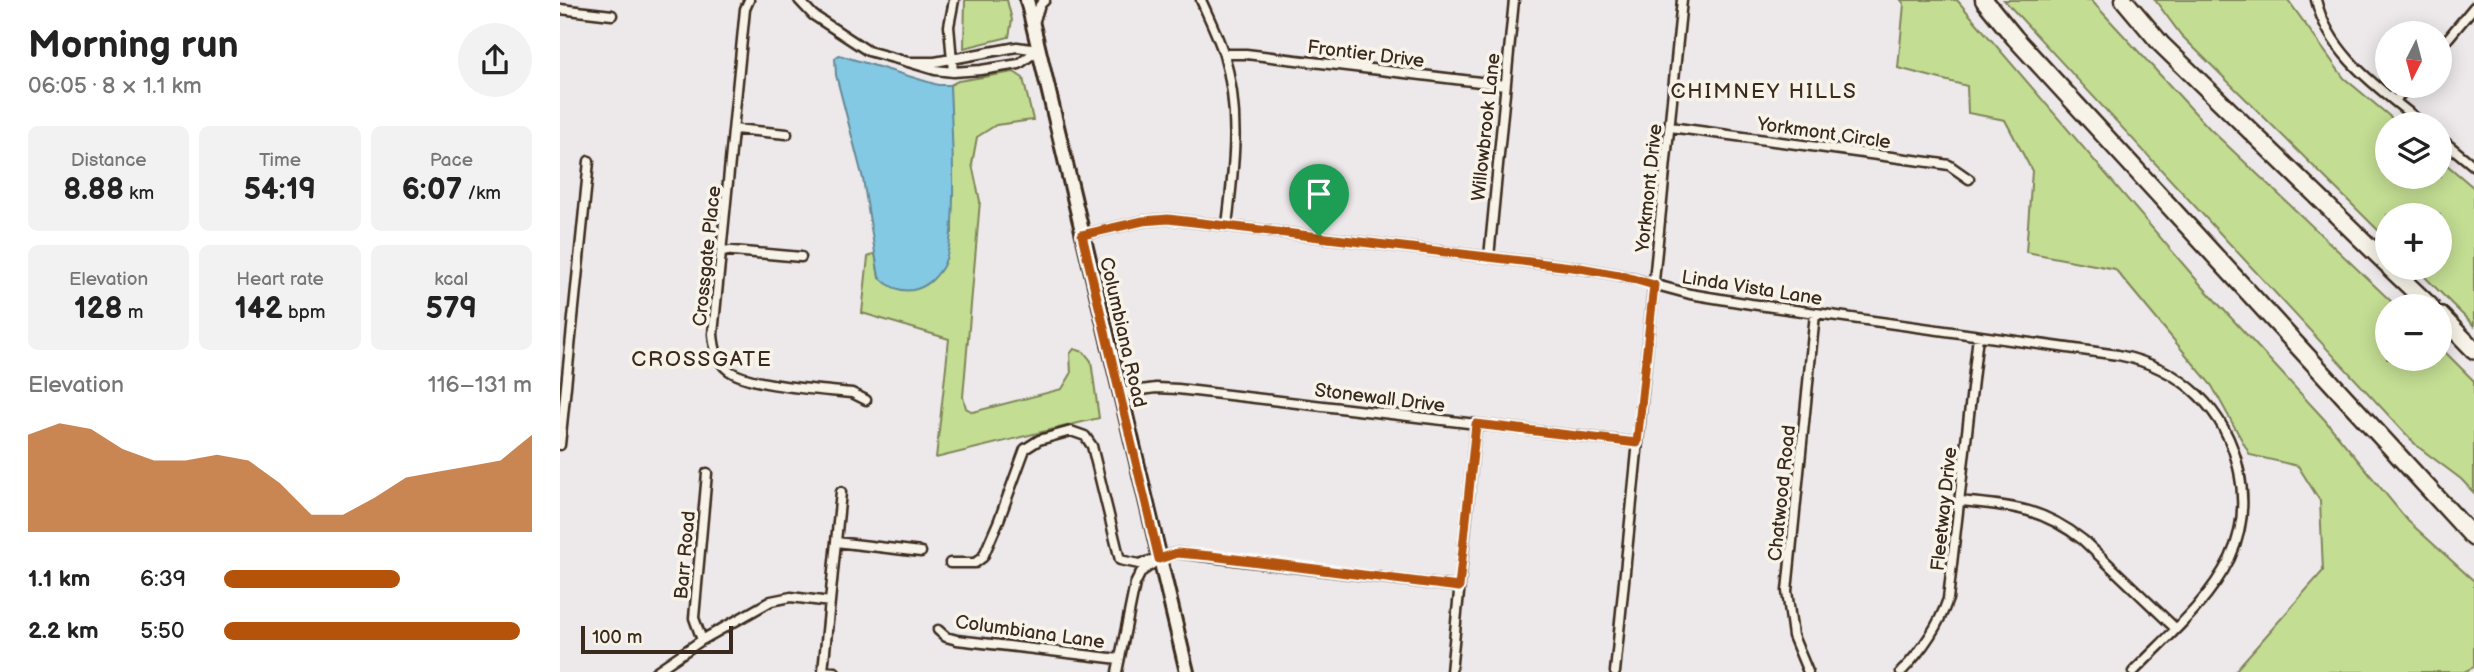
<!DOCTYPE html>
<html lang="en">
<head>
<meta charset="utf-8">
<style>
	body { margin:0; font-family:"Balsamiq Sans",sans-serif; background:#f2f2f2; color:#222; height:100vh; display:flex; flex-direction:column; font-size:26px; white-space:nowrap }
	* { box-sizing:border-box; margin:0 }
	p { font-size:23px; color:#767676 }
	.icon { flex:none; width:38px; height:38px; fill:none; stroke:currentColor; stroke-width:2; stroke-linecap:round; stroke-linejoin:round }
	.map { position:relative; flex:1; overflow:hidden }
	.side { display:flex; flex-direction:column; background:#fff; width:560px }
	.side>* { flex:none }
	.needle { width:46px; rotate:186deg }
	.controls { position:absolute; left:1815px; top:21px; display:grid; gap:14px }
	.controls a { display:grid; place-items:center; width:77px; height:77px; border-radius:50%; background:#fff; box-shadow:0 4px 18px #0003; font-size:35px }
	.scale { position:absolute; left:21px; bottom:18px; width:152px; box-sizing:border-box; padding-left:7px; border:4px solid #3b2a1e; border-top:0; font-size:19px; line-height:24px; white-space:nowrap; color:#3b2a1e; -webkit-text-stroke:5px #f7f3e8; paint-order:stroke }
	.pin { position:absolute; display:grid; place-items:center; width:60px; height:60px; color:#fff; margin:-72px -30px; border-radius:50% 50% 50% 0; rotate:-45deg; box-shadow:0 0 7px #0007 }
	.pin .icon { rotate:45deg }
	.round { display:grid; place-items:center; flex:none; width:74px; height:74px; border-radius:37px; background:#f2f2f2 }
	.headline { display:flex; align-items:center; justify-content:space-between; height:119px; padding:0 28px }
	h1 { font-size:38px; font-weight:700; line-height:52px }
	.stats { display:grid; grid-template-columns:repeat(3,1fr); gap:10px; height:119px; padding:7px 28px }
	.stats div { display:grid; align-content:center; border-radius:10px; background:#f2f2f2; text-align:center }
	.stats b { font-size:30px; font-weight:700 }
	.stats small { font-size:19px; font-weight:400 }
	.stats p { font-size:19px }
	.chart { height:196px; padding:14px 28px }
	.chart p { display:flex; justify-content:space-between }
	.chart svg { width:100%; height:126px; margin-top:7px; fill:#b45309; opacity:.7 }
	ul { padding:0 28px; list-style:none; font-size:23px }
	li { display:grid; grid-template-columns:112px 84px 1fr; align-items:center; height:52px }
	li i { height:18px; border-radius:9px; background:#b45309 }
	main { display:flex; flex:1; min-height:0 }
	.map>svg:first-child { display:block }
</style>
</head>
<body>
<main>
<section class="side">
<div class="headline"><div><h1>Morning run</h1><p>06:05 · 8 × 1.1 km</p></div><a class="round"><svg class="icon" aria-label="share" viewBox="0 0 24 24"><path d="M12 15V3M7 8l5-5 5 5M5 13v7h14v-7"/></svg></a></div>
<div class="stats">
<div><p>Distance</p><b>8.88<small> km</small></b></div>
<div><p>Time</p><b>54:19</b></div>
<div><p>Pace</p><b>6:07<small> /km</small></b></div>
</div>
<div class="stats">
<div><p>Elevation</p><b>128<small> m</small></b></div>
<div><p>Heart rate</p><b>142<small> bpm</small></b></div>
<div><p>kcal</p><b>579</b></div>
</div>
<div class="chart"><p><span>Elevation</span>116–131 m</p>
<svg viewBox="0 0 160 44" preserveAspectRatio="none"><path d="M0 44V10L10 6L20 8L30 15L40 19L50 19L60 17L70 19L80 27L90 38L100 38L110 32L120 25L130 23L140 21L150 19L160 10V44z"/></svg>
</div>
<ul>
<li><b>1.1 km</b>6:39<i style="width:57%"></i></li>
<li><b>2.2 km</b>5:50<i style="width:96%"></i></li>
</ul>
</section>
<div class="map">
<svg width="1914" height="672" viewBox="0 0 1914 672">
	<rect width="100%" height="100%" fill="#ede9eb"/>
	<filter id="ink" filterUnits="userSpaceOnUse"><feTurbulence type="fractalNoise" baseFrequency=".0143" numOctaves="2"/><feDisplacementMap in="SourceGraphic" scale="14" xChannelSelector="R" yChannelSelector="G"/><feConvolveMatrix kernelMatrix="1 2 1 2 8 2 1 2 1" color-interpolation-filters="sRGB"/></filter>
	<g filter="url(#ink)">
		<path fill="#c3dd93" stroke="#7f8458" stroke-width="2" d="M 405,0 L 447,0 L 452,20 L 449,37 L 404,48 Z
			M 1341,0 L 1397,0 L 1641,285 L 1764,419 L 1848,521 L 1914,581 L 1914,667 L 1904,672 L 1674,672 L 1763,571 L 1760,501 L 1738,466 L 1690,455 L 1652,386 L 1555,269 L 1466,252 L 1472,171 L 1445,120 L 1408,113 L 1407,86 L 1338,68 L 1344,4 Z
			M 1444,0 L 1531,0 L 1649,128 L 1836,306 L 1827,306 L 1827,359 L 1880,359 L 1880,347 L 1914,381 L 1914,493 L 1901,479 L 1857,446 Z
			M 1595,0 L 1728,0 L 1784,78 L 1839,124 L 1827,124 L 1827,177 L 1880,177 L 1880,159 L 1914,188 L 1914,326 L 1856,268 L 1880,268 L 1880,215 L 1827,215 L 1827,239 L 1621,35 Z
			M 454,72 L 463,78 L 473,120 L 436,125 L 417,137 L 412,164 L 420,201 L 403,397 L 406,408 L 413,412 L 502,389 L 511,374 L 510,354 L 514,349 L 524,352 L 531,361 L 539,418 L 376,458 L 389,339 L 302,313 L 308,257 L 315,253 L 319,278 L 392,233 L 390,85 L 398,81 Z"/>
		<path fill="#83c9e4" stroke="#668995" stroke-width="2" d="M 279,55 L 378,85 L 390,85 C 391,124 400,239 382,268 C 374,280 366,287 353,290 C 339,292 329,287 319,277 L 303,179 L 276,75 L 275,58 Z"/>
		<g fill="none" stroke-linecap="round" stroke-linejoin="round">
			<g stroke="#3b2a1e" stroke-width="13">
				<path id="street" d="M 189,0 L 185,9 L 153,334 C 154,347 157,361 167,369 C 186,386 264,390 292,393 L 306,400
					M 239,0 L 253,15 L 308,51 L 348,62
					M 641,0 C 649,18 658,36 664,55 C 681,111 674,168 667,225
					M 1756,0 C 1770,57 1821,89 1863,124
					M 0,9 L 52,15
					M 474,23 L 480,5 L 485,0
					M 457,47 L 478,50 L 459,64 L 421,70 L 393,72 L 375,70 L 348,62 L 375,62 Z
					M 1880,48 L 1914,7
					M 664,54 L 686,54 L 945,85
					M 393,72 L 389,26 L 394,0
					M 1835,101 L 1848,86
					M 1110,127 L 1376,163 L 1389,165 L 1409,179
					M 174,129 L 227,134
					M 1880,138 L 1914,166
					M 522,235 L 583,221 L 608,219 L 1020,268 L 1059,275 L 1130,294 L 1191,304 L 1558,355 C 1588,361 1615,373 1638,395 C 1680,435 1695,505 1670,558 C 1648,603 1607,637 1573,672
					M 162,250 L 241,257
					M 929,257 L 954,0
					M 559,393 L 596,388 L 618,389 L 1078,443
					M 0,445 L 29,161
					M 1400,501 C 1451,506 1481,507 1523,540 L 1615,628
					M 276,542 L 361,552
					M 390,563 L 415,563 L 423,557 L 439,520 L 465,449 L 479,440 L 511,431 L 525,436 L 532,446 L 560,560 L 579,564 L 617,553 L 899,587
					M 378,630 L 386,637 L 397,640 L 559,659
					M 142,640 L 134,618 L 147,473
					M 95,672 L 142,640 L 211,601 L 231,597 L 270,602
					M 275,672 L 263,671 L 281,492
					M 557,672 L 575,584 L 581,572 L 594,563
					M 891,672 L 916,424
					M 1055,672 L 1122,0
					M 1248,672 L 1233,636 L 1227,591 L 1255,314
					M 1341,672 C 1362,650 1378,628 1388,599 L 1418,336"/>
			</g>
			<g stroke="#3b2a1e" stroke-width="18">
				<path id="secondary" d="M 467,0 L 627,672"/>
			</g>
			<g stroke="#3b2a1e" stroke-width="21">
				<path id="highway" d="M 1424,0 L 1455,38 L 1914,538
					M 1564,0 L 1601,44 L 1827,264
					M 1830,268 L 1870,306
					M 1880,315 L 1914,350"/>
			</g>
			<use href="#street" stroke="#f7f3e8" stroke-width="8"/>
			<use href="#secondary" stroke="#f7f3e8" stroke-width="12"/>
			<use href="#highway" stroke="#f7f3e8" stroke-width="16"/>
		</g>
	</g>
	<g fill="none" stroke-linecap="round" stroke-linejoin="round" filter="url(#ink)">
		<g stroke="#fff" stroke-width="14">
			<path id="route" d="M 608,219 L 1020,268 L 1059,275 L 1094,285 L 1077,443 L 916,424 L 899,587 L 651,556 L 617,553 L 599,559 L 522,235 L 583,221 Z"/>
		</g>
		<use href="#route" stroke="#b45309" stroke-width="9"/>
	</g>
	<g text-anchor="middle" stroke-width="7" stroke-linejoin="round" paint-order="stroke">
		<g font-size="19" fill="#3b2a1e" stroke="#f7f3e8">
			<text transform="translate(806 53) rotate(7)" y="7">Frontier Drive</text>
			<text transform="translate(925 127) rotate(-84)" y="7">Willowbrook Lane</text>
			<text transform="translate(1264 132) rotate(8)" y="7">Yorkmont Circle</text>
			<text transform="translate(1088 188) rotate(-84)" y="7">Yorkmont Drive</text>
			<text transform="translate(146 256) rotate(-84)" y="7">Crossgate Place</text>
			<text transform="translate(1192 287) rotate(9)" y="7">Linda Vista Lane</text>
			<text transform="translate(564 332) rotate(77)" y="7">Columbiana Road</text>
			<text transform="translate(820 397) rotate(7)" y="7">Stonewall Drive</text>
			<text transform="translate(1221 493) rotate(-84)" y="7">Chatwood Road</text>
			<text transform="translate(1383 509) rotate(-84)" y="7">Fleetway Drive</text>
			<text transform="translate(124 555) rotate(-85)" y="7">Barr Road</text>
			<text transform="translate(470 631) rotate(8)" y="7">Columbiana Lane</text>
		</g>
		<g font-size="21" letter-spacing="2" fill="#3b2a1e" stroke="#f7f3e8">
			<text x="1204" y="98">CHIMNEY HILLS</text>
			<text x="142" y="366">CROSSGATE</text>
		</g>
	</g>
</svg>
<div class="controls">
<a><svg class="needle" viewBox="-14 -14 28 28"><path d="M0-13l5 13h-10z" fill="#e53935"/><path d="M0 13l5-13h-10z" fill="#767676"/></svg></a>
<a><svg class="icon" aria-label="layers" viewBox="0 0 24 24"><path d="M12 4l9 5-9 5-9-5zM3 14l9 5 9-5"/></svg></a>
<a>+</a>
<a>−</a>
</div>
<div class="scale">100 m</div>
<div class="pin" style="left:759px;top:236px;background:#1e9e55"><svg class="icon" aria-label="arrive" viewBox="0 0 24 24"><path d="M6 21V4h12l-3 4 3 4H6"/></svg></div>
</div>
</main>
</body>
</html>
